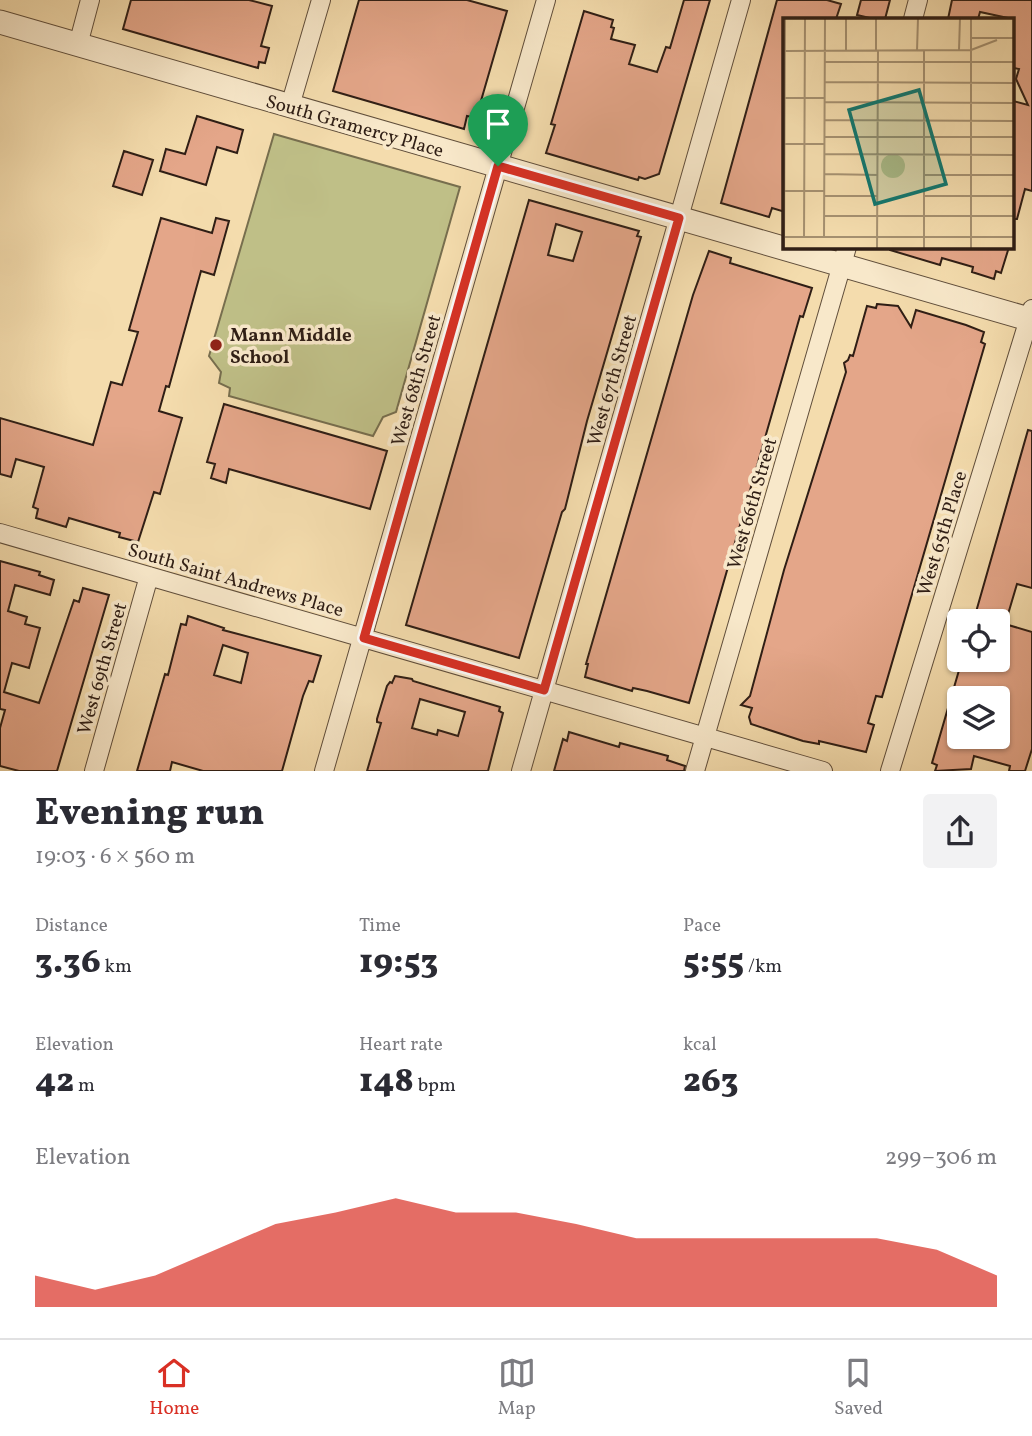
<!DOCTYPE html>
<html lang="en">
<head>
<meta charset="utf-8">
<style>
	body { margin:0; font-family:Vollkorn,serif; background:#f2f2f3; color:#2b2b33; height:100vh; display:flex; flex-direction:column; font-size:26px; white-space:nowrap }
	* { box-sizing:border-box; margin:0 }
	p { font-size:23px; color:#7c7c81 }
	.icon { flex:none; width:38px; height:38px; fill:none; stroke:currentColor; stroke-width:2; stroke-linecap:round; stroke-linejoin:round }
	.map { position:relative; height:771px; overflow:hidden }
	.drawer { display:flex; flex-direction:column; background:#fff; flex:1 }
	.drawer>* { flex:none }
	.controls { position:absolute; left:947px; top:609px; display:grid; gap:14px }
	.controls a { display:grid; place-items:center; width:63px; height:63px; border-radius:7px; background:#fff; box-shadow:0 2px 5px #0004; font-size:35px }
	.pin { position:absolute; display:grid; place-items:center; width:60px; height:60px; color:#fff; margin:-72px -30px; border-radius:50% 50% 50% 0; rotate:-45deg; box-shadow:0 0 7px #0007 }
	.pin .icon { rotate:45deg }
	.round { display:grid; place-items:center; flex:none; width:74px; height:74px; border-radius:7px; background:#f2f2f3 }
	.headline { display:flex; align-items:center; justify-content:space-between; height:119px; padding:0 35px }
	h1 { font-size:38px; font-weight:800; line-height:52px }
	.figures { display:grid; grid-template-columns:repeat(3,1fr); gap:10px; height:119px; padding:7px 35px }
	.figures div { display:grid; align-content:center }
	.figures b { font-size:35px; font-weight:800 }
	.figures small { font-size:19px; font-weight:400 }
	.figures p { font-size:19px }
	.chart { height:196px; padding:14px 35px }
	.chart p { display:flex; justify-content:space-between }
	.chart svg { width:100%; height:126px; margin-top:7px; fill:#d93025; opacity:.7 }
	.tab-bar { display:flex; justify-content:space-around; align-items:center; height:98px; border-top:2px solid #e1e1e2; background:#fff; font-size:19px; color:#7c7c81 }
	.tab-bar a { display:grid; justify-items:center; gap:4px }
	.tab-bar .current { color:#d93025 }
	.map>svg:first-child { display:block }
</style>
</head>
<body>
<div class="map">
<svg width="1032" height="771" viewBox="0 0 1032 771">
	<rect width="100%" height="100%" fill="#f4dcad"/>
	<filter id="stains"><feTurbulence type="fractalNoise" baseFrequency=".00286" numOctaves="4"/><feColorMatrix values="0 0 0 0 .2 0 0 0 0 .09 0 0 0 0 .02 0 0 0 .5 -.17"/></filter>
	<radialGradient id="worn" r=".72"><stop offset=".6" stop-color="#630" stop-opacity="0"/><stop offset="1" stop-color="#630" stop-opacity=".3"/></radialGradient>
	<path fill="#bfbf87" stroke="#776e4e" stroke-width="2" d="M 274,134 L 460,187 L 396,412 L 383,417 L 373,436 L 229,396 L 230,388 L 219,383 L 221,372 L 209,356 Z"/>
	<path fill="#e4a689" stroke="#2f1e15" stroke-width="2" fill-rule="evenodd" d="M 131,0 L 249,0 L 272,6 L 261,46 L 269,48 L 265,63 L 259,62 L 258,68 L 123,29 Z
		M 359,0 L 467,0 L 507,11 L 476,118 L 467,116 L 464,129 L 333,91 Z
		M 684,0 L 710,0 L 659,174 L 645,179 L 639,177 L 638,180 L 546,153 L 555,125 L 551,124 L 584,11 L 613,20 L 611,27 L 614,28 L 611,39 L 635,45 L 629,64 L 657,72 L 666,47 L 670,48 Z
		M 777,0 L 827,0 L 841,4 L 836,19 L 785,19 L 785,212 L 772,208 L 769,217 L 721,203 Z
		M 861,0 L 890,0 L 885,19 L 874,19 L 857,15 Z
		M 952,0 L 1032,0 L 1032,191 L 1025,189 L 1017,219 L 1013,219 L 1013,101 L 1028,105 L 1016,79 L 1019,69 L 1013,68 L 1013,19 L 980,12 L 978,19 L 948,19 Z
		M 197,116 L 243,130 L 237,153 L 217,147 L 206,185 L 160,171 L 166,149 L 185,154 Z
		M 124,151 L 153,160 L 142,195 L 113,186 Z
		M 529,200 L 639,231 L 637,236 L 641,237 L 587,421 L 565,509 L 562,512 L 519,658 L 406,625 ZM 556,224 L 582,232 L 573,261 L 548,255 Z
		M 161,218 L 212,233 L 216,218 L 229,221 L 214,275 L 201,271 L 169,387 L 166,386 L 159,411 L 182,418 L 160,494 L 154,492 L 138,542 L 119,537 L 120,533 L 69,518 L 66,527 L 36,518 L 38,509 L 33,507 L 44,467 L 16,459 L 11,477 L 0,474 L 0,418 L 93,445 L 111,382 L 122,385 L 138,332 L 129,330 Z
		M 890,247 L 1009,247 L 1001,273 L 996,271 L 994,279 L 972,272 L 973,267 L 942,258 L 940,265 L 890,250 Z
		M 709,251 L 731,258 L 730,263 L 812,288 L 803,317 L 800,316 L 689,703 L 647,691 L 633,688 L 632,691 L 585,677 L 588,664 L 586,664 L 693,295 Z
		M 877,304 L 898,306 L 911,327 L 916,310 L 966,325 L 984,332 L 981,342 L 985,344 L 882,697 L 876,696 L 868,723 L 874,725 L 866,752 L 819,741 L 819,744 L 803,741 L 751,724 L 749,717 L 752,708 L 741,705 L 750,696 L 784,570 L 846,372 L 844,363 L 848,360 L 850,355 L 853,356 L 867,306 L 876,308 Z
		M 224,404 L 387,451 L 370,509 L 229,469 L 226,483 L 211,478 L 215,464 L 207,462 Z
		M 1028,430 L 1032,431 L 1032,588 L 1017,584 L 1006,621 L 982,621 L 974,619 Z
		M 0,561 L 40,572 L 39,575 L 54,580 L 50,595 L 15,585 L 8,611 L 27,617 L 25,624 L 40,628 L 29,668 L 12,663 L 4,692 L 39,703 L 74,600 L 79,602 L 83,588 L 109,595 L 57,771 L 19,771 L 0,766 L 0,728 L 5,710 L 0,709 Z
		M 188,616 L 224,628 L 223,630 L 321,656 L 313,682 L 309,681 L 303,696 L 282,771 L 203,771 L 172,762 L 170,771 L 137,771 L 165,674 L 168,675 L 181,624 L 186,625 ZM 223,645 L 248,653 L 241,683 L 214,675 Z
		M 998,622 L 1032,632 L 1032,749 L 1025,771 L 1009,771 L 1010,766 L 974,756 L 971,769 L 935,771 L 937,765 L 932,763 L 962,660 L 998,660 ZM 959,698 L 998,698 L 998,737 L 959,737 Z
		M 395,676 L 412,679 L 413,681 L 500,707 L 499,711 L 503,713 L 488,771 L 367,771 L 381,723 L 377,722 L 377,719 L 387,686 L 390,682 L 392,683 ZM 420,699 L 465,712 L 458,736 L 438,730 L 437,735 L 412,728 Z
		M 569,732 L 619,747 L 620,743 L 668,756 L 667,760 L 685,766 L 684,771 L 554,771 L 563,739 L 567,741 Z"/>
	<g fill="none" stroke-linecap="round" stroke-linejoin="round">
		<g stroke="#604e3b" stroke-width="20">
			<path id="minor" d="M 913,19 L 918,0
				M 78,45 L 90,0
				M 290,106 L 321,0
				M 0,533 L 823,771
				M 94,771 L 149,576
				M 324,771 L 546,0
				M 521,771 L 741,0
				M 695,771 L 847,247
				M 890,771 L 1032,309"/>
		</g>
		<g stroke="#604e3b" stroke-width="25">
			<path id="tertiary" d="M 0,22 L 1032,320"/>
		</g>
		<use href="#minor" stroke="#f8e8ca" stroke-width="18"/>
		<use href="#tertiary" stroke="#f8e8ca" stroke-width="23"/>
	</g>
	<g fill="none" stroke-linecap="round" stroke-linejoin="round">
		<g stroke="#fff" stroke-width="14">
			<path id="route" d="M 498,166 L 679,218 L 544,690 L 364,638 Z"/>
		</g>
		<use href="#route" stroke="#d93025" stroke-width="9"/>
	</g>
	<circle fill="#8f2418" stroke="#f8e8ca" stroke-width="2.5" cx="216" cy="345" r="7"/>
	<g text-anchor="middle" stroke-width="7" stroke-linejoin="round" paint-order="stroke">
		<g font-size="19" fill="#2f1e15" stroke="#f8e8ca">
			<text transform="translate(355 125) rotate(16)" y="7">South Gramercy Place</text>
			<text transform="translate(415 380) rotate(-74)" y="7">West 68th Street</text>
			<text transform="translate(611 380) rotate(-74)" y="7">West 67th Street</text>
			<text transform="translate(751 503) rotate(-74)" y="7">West 66th Street</text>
			<text transform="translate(941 533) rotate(-73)" y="7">West 65th Place</text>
			<text transform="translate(236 579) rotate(16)" y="7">South Saint Andrews Place</text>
			<text transform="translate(101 668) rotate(-74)" y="7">West 69th Street</text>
		</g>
		<g font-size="19" font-weight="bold" fill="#2f1e15" stroke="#f8e8ca" text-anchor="start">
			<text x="230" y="341">Mann Middle<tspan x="230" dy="22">School</tspan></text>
		</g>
	</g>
	<g transform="translate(783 18)">
		<rect width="231" height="231" fill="#f4dcad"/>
		<path d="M98 148a12 12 0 1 1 24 0a12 12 0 1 1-24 0Z" fill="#bfbf87"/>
		<path fill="none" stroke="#a59070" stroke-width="2" d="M 188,20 L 231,20M 176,32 L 177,0M 188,32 L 214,22M 2,33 L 188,32M 63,33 L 63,0M 93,33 L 93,0M 134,33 L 135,0M 141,33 L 141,231M 42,44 L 231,44M 42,64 L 231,65M 0,80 L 41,80M 41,84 L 231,85M 42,102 L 231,103M 41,119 L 231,119M 1,126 L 41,126M 41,136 L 231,137M 41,156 L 95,157M 141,157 L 231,157M 0,173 L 41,173M 41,178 L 95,178M 141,178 L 231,178M 41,198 L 231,198M 0,219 L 231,219M 21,219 L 22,0M 41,219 L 42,0M 1,231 L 2,0M 94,231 L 95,33M 188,231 L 188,0"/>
		<path fill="#0f766e" fill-opacity="0.15" stroke="#0f766e" stroke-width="3.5" d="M 136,72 L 163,166 L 92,186 L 66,92 Z"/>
		<rect width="231" height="231" fill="none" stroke="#2f1e15" stroke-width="3.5"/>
	</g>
	<rect width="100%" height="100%" filter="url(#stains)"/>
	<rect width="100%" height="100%" fill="url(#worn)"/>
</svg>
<div class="controls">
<a><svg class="icon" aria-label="locate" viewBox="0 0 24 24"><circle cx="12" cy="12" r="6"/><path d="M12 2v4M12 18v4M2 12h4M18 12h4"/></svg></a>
<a><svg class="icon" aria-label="layers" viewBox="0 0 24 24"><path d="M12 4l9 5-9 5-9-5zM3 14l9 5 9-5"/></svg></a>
</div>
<div class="pin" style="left:498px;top:166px;background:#1e9e55"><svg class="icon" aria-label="arrive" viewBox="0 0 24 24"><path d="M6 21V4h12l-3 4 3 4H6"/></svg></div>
</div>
<section class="drawer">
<div class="headline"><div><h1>Evening run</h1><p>19:03 · 6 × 560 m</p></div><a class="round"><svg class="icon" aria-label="share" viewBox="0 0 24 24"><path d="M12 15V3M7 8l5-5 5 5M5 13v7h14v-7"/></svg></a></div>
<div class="figures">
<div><p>Distance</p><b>3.36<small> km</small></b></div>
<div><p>Time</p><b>19:53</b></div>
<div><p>Pace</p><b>5:55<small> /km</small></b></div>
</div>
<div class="figures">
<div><p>Elevation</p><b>42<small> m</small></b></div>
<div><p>Heart rate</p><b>148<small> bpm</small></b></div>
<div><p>kcal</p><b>263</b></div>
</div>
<div class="chart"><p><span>Elevation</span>299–306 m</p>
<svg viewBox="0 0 160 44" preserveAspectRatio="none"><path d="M0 44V33L10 38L20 33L30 24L40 15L50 11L60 6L70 11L80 11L90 15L100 20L110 20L120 20L130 20L140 20L150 24L160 33V44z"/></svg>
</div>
</section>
<nav class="tab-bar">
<a class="current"><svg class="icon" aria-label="home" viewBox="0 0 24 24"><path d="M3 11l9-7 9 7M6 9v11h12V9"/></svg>Home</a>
<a><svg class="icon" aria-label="map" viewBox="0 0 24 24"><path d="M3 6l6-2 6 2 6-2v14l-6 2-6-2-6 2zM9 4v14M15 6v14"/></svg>Map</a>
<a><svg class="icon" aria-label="saved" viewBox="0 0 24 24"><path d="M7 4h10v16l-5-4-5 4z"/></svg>Saved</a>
</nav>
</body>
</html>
